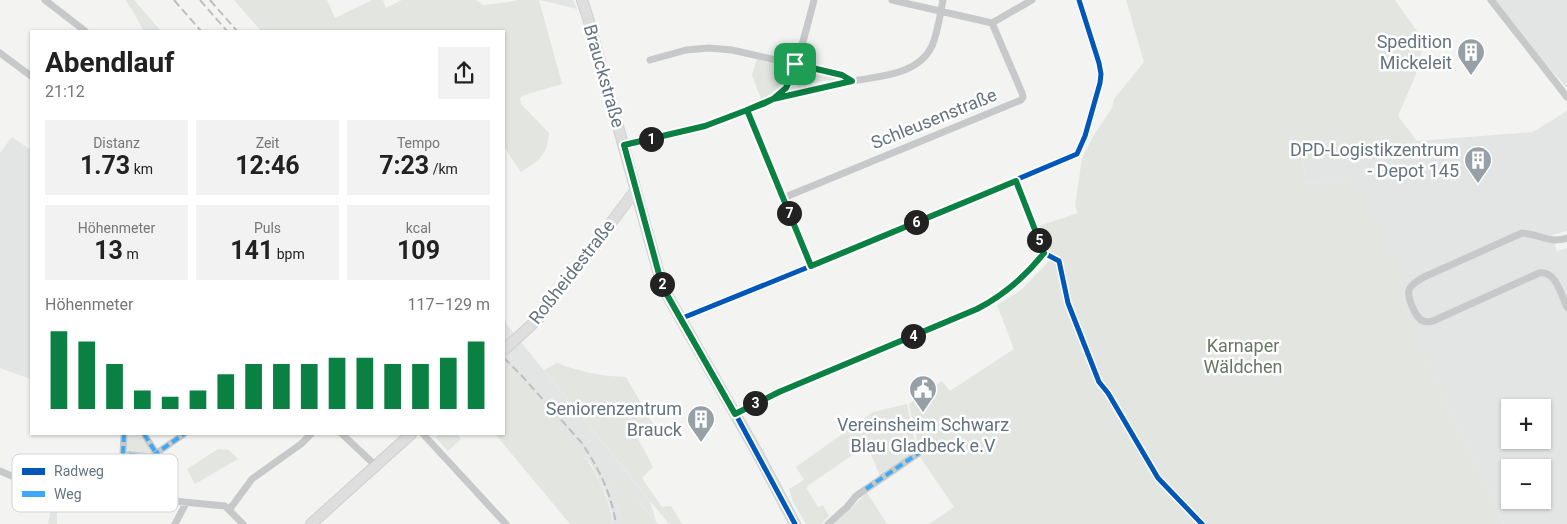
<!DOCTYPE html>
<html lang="de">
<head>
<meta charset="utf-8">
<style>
	body { margin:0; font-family:Roboto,sans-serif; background:#f2f2f2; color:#222; height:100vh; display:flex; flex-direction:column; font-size:19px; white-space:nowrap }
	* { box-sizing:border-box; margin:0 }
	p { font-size:16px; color:#767676 }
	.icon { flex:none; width:28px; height:28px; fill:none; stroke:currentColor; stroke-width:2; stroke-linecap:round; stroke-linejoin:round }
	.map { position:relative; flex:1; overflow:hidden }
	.side { position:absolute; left:30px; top:30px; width:475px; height:405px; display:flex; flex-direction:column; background:#fff; border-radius:0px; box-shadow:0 1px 4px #0004 }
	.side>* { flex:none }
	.buttons { position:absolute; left:1501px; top:399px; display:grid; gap:10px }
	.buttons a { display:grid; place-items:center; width:50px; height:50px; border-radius:0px; background:#fff; box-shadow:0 1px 4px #0004; font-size:25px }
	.pin { position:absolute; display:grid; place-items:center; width:42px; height:42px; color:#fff; margin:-21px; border-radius:10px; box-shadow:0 2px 8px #0006 }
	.km { position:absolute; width:25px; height:25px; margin:-12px; border-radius:50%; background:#222; color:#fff; font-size:14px; line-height:25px; text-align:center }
	.round { display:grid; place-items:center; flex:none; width:52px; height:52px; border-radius:0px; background:#f2f2f2 }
	.summary { display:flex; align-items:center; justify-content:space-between; height:85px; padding:0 15px }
	h1 { font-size:28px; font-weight:700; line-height:38px }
	.stats { display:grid; grid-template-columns:repeat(3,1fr); gap:8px; height:85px; padding:5px 15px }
	.stats div { display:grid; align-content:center; border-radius:0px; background:#f2f2f2; text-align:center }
	.stats b { font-size:25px; font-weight:700 }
	.stats small { font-size:14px; font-weight:400 }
	.stats p { font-size:14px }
	.chart { height:140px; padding:10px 15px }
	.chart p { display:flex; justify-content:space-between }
	.chart svg { width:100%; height:90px; margin-top:5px; stroke:#0b8043; stroke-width:6 }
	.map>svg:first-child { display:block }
</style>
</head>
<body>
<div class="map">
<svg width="1567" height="524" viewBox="0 0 1567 524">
	<rect width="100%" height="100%" fill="#f3f3f1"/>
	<path fill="#e3e4e4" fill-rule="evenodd" d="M 539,0 L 573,0 L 577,9 L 549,2 Z
		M 1491,0 L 1567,0 L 1567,88 L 1506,19 Z
		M 1567,111 L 1567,231 L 1552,235 L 1557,251 L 1567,248 L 1567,524 L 1504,524 L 1438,385 L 1397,290 L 1406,275 L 1349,179 L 1306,184 L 1303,161 L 1417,141 L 1533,132 ZM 1510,408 L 1542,408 L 1542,440 L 1510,440 ZM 1510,468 L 1542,468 L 1542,500 L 1510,500 Z
		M 12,137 L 31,150 L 31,379 L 0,368 L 0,153 Z
		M 504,321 L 650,501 L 656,521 L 617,478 L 610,481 L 622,524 L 613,524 L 612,512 L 605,491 L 592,465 L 569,436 L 504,364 Z"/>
	<path fill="#e2e5e0" d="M 126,0 L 134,0 L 161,31 L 144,31 Z
		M 234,0 L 327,0 L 335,18 L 372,0 L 383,0 L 386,8 L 402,0 L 476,0 L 483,5 L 509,2 L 517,0 L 539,0 L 562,84 L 524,95 L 520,98 L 521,104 L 549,133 C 547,155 540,160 521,172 L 504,147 L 504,31 L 261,31 Z
		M 1126,0 L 1395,0 L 1424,41 L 1416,74 L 1398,116 L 1417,141 L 1303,161 L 1306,184 L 1349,179 L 1407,275 L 1398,291 L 1438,385 L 1504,524 L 929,524 L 954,507 L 920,457 L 938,445 L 934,440 L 919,449 L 909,404 L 942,381 L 950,391 L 1014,349 L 997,305 L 1021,290 L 1051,259 L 1052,256 L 1039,226 L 1078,213 L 1075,206 L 1082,158 L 1094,135 L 1112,108 L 1114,99 L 1144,62 Z
		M 757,59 L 787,68 L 788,70 C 785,83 774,94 761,99 L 752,75 Z
		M 800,68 L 838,77 L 840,81 L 829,84 L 828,80 L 806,84 L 806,89 L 800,89 L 795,84 Z
		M 557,363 C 580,372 601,376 626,377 L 653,424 L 636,435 L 653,467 L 642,478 L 662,507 L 671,506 L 682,524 L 669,524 L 544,370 Z
		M 504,364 C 545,410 605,460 613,524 L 570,524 L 495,434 L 504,434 Z
		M 907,404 L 917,451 L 880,476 L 867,445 L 806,487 L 818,507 L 823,505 L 829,516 L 821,524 L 806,524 L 793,502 L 789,489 L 804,480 L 796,467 L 873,412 Z
		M 127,434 L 141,434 L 152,453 L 149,454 L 130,453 L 126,448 Z
		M 439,434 L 457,434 L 461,439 L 448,451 L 435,437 Z
		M 218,449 L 229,450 L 238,459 L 195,484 L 187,469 Z
		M 614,477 L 617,477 L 658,524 L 622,524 L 610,481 Z
		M 867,493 L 887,524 L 833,524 Z
		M 54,495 L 57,496 L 57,524 L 48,524 Z"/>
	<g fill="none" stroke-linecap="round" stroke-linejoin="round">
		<g stroke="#d0d0d0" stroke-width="12">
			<path id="secondary" d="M 582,0 L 588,18 L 659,274 L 666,293 L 758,454 L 795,524
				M 504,350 L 540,317 L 635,191
				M 311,524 L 411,434"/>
		</g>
		<path stroke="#c7c8c9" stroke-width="7" d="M 45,0 L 85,31
			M 892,0 L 992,23 L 1032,0
			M 1491,0 L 1567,97
			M 0,53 L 31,76
			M 650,60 L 686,50 L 709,48 L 732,50 L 842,75 L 853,81 L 773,99
			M 853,81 C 880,76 918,75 932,46 C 938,32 940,15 943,0
			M 747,110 C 760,105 774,100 784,89 C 795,78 809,19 814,0
			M 624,145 L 705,126 L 747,110 L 811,266
			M 783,198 L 1021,100 L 1023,97 L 1022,93 L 992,23
			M 1567,238 C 1549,244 1540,234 1522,233 L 1424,277 C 1419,280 1411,284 1409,290 C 1407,298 1415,315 1421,320 C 1425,322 1429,322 1433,321 L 1539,273 C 1556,270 1561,295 1567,307
			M 680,319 L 811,266 L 1077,154 L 1085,136 L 1100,83 L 1101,74 L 1099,63 L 1079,0
			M 735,413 L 779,392 L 977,309 C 1003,295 1025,277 1044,253 L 1015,181
			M 144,434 L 156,453
			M 342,434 L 375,465
			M 423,434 L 506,524
			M 123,454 L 124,434
			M 0,471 L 28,483 L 59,490 L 225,506 L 243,524
			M 119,496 L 123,454 L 151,457 L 184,434
			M 229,510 L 252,479 L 301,444 L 311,434
			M 175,524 L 186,503
			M 828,524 L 847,507 L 856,496 L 923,450"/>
		<use href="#secondary" stroke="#dddedd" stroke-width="10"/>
		<path stroke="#bdbebf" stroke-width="2" stroke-dasharray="8 4" stroke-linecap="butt" d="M 174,0 L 201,31
			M 200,0 L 227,31
			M 210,0 L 237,31
			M 504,358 L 521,375 L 581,442 C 599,468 611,493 616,524"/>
		<path stroke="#3fa9f5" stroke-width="4" stroke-dasharray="8 4" stroke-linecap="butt" d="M 144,434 L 156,453
			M 123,454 L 124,434
			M 866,489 L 923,450
			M 119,496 L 123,454 L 151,457 L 184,434"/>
		<g stroke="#fff" stroke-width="8">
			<path id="cycleway" d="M 680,319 L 811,266 L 1077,154 L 1085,136 L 1100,83 L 1101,74 L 1099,63 L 1079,0
				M 795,524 L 735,413 L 779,392 L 977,309 C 1003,295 1025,277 1044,253 L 1059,261 L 1068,303 L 1099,382 L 1108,393 L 1158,478 L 1202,524"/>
		</g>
		<use href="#cycleway" stroke="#0057b8" stroke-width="5"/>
	</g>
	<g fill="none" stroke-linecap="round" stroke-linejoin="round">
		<g stroke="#fff" stroke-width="10">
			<path id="route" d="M 795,64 L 792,75 L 786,88 L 773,99 L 763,104 L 705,126 L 624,145 L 659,274 L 666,293 L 735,414 L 779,392 L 977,309 C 1004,295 1025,277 1044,253 L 1016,181 L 811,266 L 747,110 L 773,99 L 852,81 L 842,75 L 795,64"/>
		</g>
		<use href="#route" stroke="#0b8043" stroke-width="6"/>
	</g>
	<defs>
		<g id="building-pin" transform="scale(1.4375)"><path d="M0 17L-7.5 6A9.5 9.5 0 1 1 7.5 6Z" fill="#97a0a7" stroke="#fff"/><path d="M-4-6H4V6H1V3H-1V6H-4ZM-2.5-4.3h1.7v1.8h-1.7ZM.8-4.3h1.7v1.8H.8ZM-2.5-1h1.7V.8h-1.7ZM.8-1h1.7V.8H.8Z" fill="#fff"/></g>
		<g id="civic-pin" transform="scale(1.4375)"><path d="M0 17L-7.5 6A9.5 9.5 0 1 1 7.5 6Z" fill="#97a0a7" stroke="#fff"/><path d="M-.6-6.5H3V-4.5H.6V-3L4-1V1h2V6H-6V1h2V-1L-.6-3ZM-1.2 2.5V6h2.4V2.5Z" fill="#fff"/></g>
	</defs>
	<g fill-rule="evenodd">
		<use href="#building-pin" x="1471" y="52"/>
		<use href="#building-pin" x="1478" y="160"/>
		<use href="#civic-pin" x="923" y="389"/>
		<use href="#building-pin" x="701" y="419"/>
	</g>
	<g text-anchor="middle" stroke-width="5" stroke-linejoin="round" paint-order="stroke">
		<g font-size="18" fill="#65747f" stroke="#fff" text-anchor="end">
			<text x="1452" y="48">Spedition<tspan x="1452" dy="21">Mickeleit</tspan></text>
			<text x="1459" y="156">DPD-Logistikzentrum<tspan x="1459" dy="21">- Depot 145</tspan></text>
			<text x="682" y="415">Seniorenzentrum<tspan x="682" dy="21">Brauck</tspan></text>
			<text x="923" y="431" text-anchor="middle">Vereinsheim Schwarz<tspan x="923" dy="21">Blau Gladbeck e.V</tspan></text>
		</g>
		<g font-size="18" fill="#65747f" stroke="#fff">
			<text transform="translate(604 76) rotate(74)" y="6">Brauckstraße</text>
			<text transform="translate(934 119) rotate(-22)" y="6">Schleusenstraße</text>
			<text transform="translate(572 272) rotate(-52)" y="6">Roßheidestraße</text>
		</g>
		<g font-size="18" fill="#687763" stroke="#fff">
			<text x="1243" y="352">Karnaper<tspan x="1243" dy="21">Wäldchen</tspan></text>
		</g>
	</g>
	<rect x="12" y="454" width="166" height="58" rx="8" fill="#fff" stroke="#d1d5d9" stroke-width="1"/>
	<rect x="22" y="468" width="23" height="7" fill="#0057b8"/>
	<rect x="22" y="491" width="23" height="6" fill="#3fa9f5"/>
	<g font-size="14" fill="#65747f">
		<text x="54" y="476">Radweg</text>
		<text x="54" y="499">Weg</text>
	</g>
</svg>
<div class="buttons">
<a>+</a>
<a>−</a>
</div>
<div class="pin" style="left:795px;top:64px;background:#1e9e55"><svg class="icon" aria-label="arrive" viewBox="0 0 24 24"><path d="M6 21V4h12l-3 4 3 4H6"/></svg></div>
<b class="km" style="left:651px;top:139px">1</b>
<b class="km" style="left:662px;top:284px">2</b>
<b class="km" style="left:755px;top:403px">3</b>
<b class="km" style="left:913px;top:336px">4</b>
<b class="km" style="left:1039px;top:240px">5</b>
<b class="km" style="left:916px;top:222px">6</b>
<b class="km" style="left:789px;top:213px">7</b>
<section class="side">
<div class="summary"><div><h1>Abendlauf</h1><p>21:12</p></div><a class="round"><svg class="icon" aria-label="share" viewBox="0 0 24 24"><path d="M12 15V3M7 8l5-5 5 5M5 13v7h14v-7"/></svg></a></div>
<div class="stats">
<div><p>Distanz</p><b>1.73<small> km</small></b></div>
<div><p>Zeit</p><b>12:46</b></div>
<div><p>Tempo</p><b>7:23<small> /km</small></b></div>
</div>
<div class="stats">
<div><p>Höhenmeter</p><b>13<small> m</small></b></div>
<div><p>Puls</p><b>141<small> bpm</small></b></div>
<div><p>kcal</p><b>109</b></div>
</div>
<div class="chart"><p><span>Höhenmeter</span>117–129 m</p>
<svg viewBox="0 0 160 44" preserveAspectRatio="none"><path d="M5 44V6M15 44V11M25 44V22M35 44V35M45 44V38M55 44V35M65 44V27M75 44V22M85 44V22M95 44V22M105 44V19M115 44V19M125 44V22M135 44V22M145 44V19M155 44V11"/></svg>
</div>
</section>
</div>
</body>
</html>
